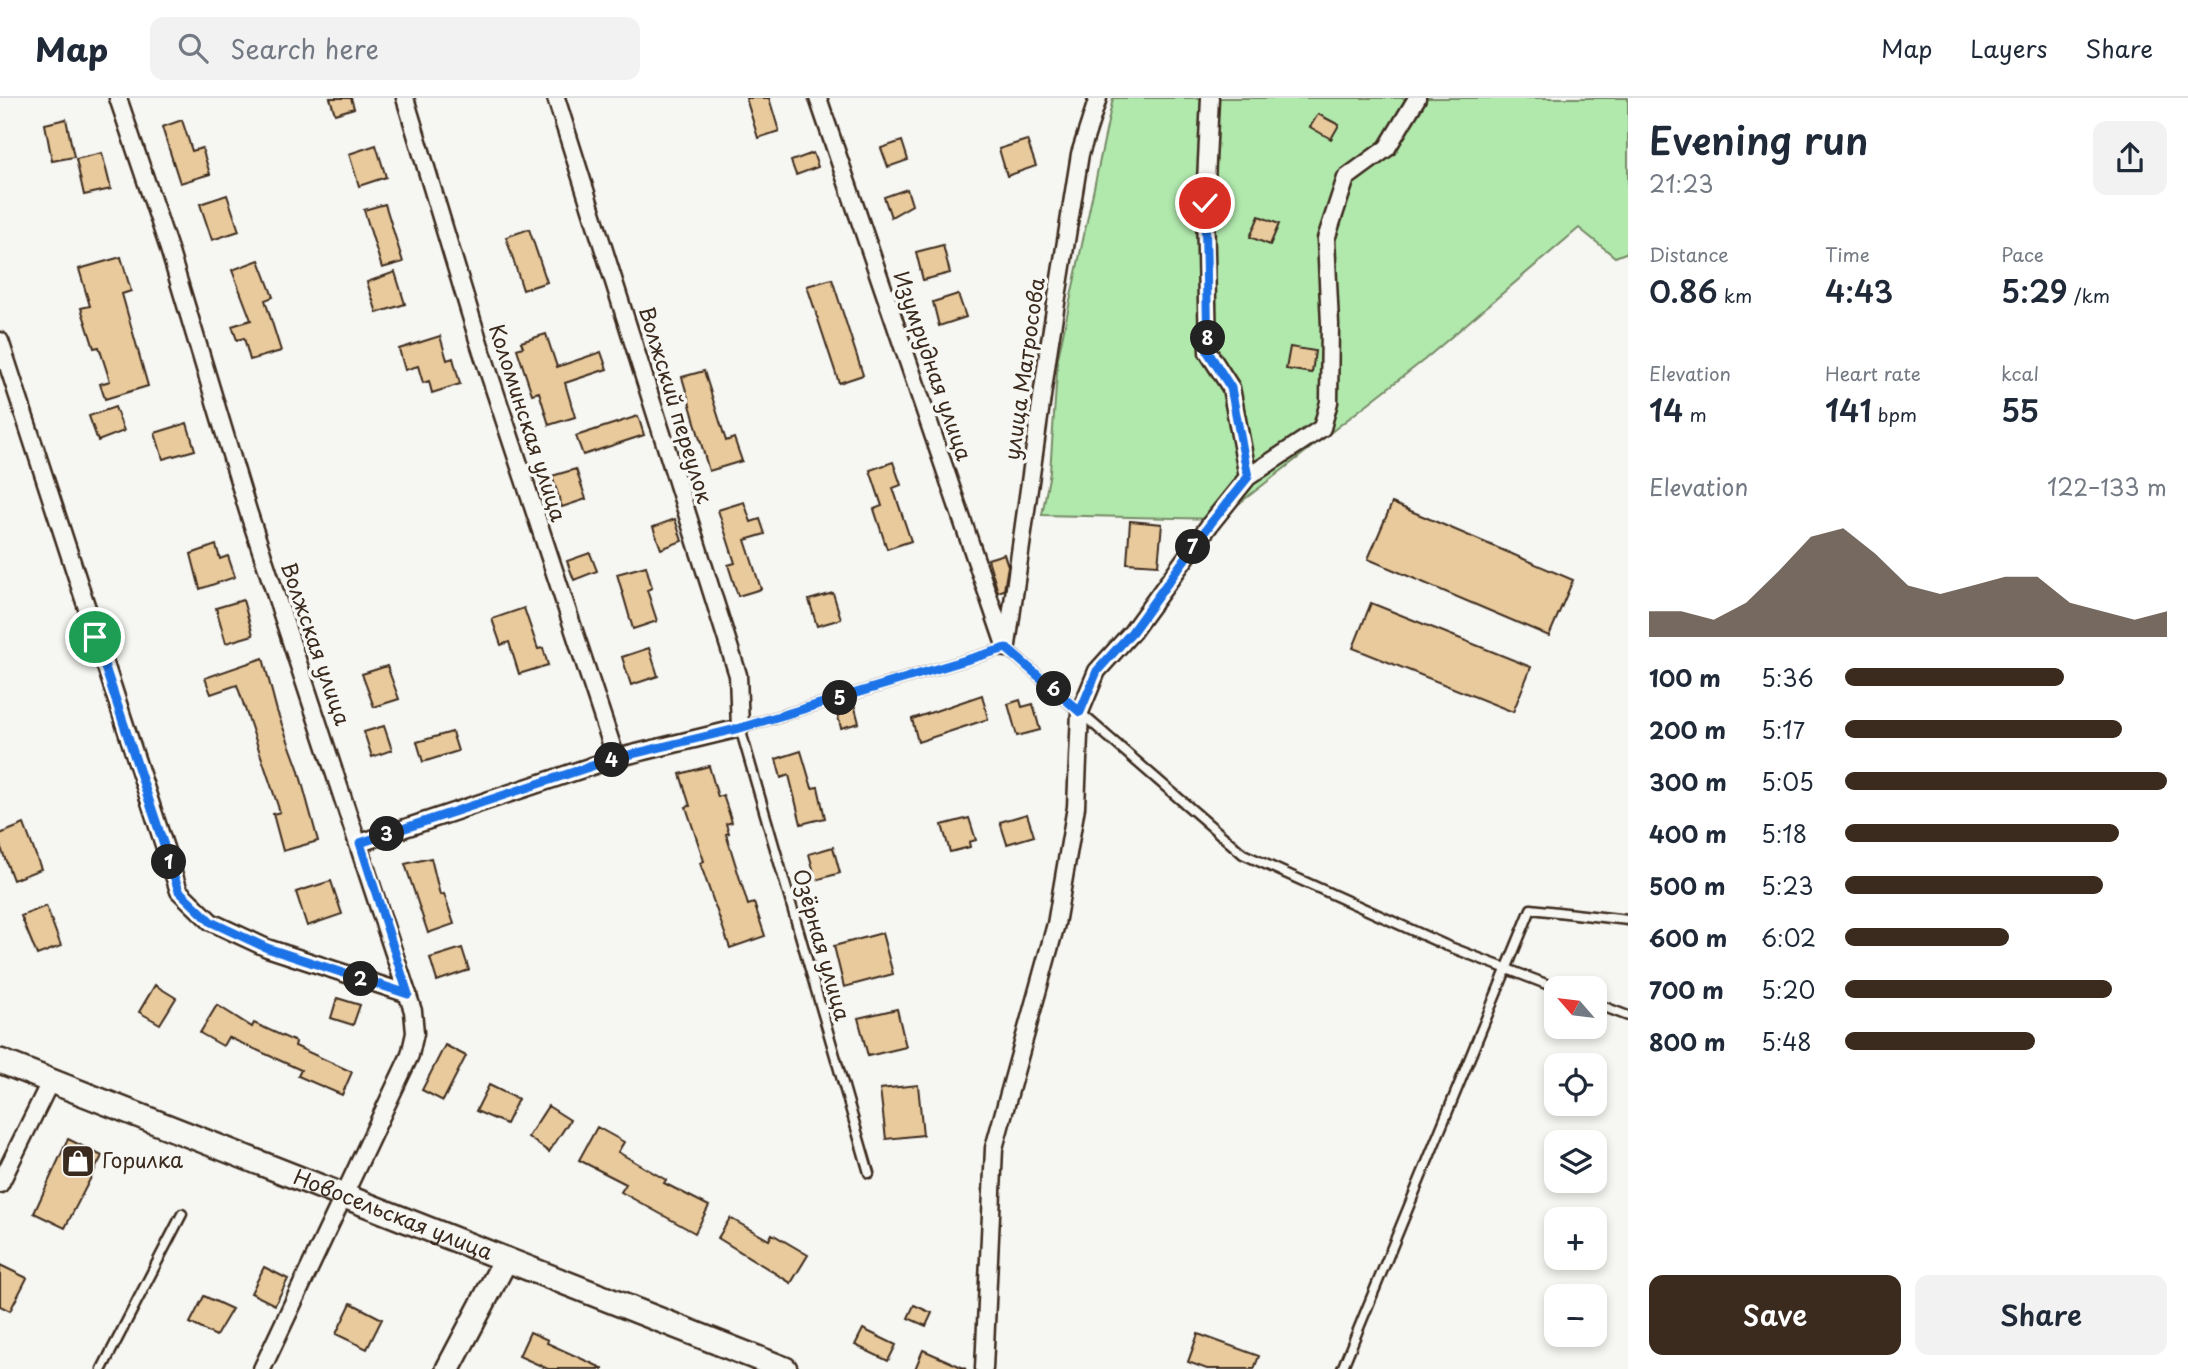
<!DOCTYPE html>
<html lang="en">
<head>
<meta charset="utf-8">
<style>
	body { margin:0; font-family:"Playpen Sans",sans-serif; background:#f2f2f3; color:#1f2937; height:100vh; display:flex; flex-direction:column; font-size:26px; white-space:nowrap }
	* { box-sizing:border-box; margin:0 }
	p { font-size:23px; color:#747a83 }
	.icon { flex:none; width:38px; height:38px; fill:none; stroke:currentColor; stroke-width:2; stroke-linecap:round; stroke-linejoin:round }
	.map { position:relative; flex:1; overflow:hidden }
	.details { display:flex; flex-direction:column; background:#fff; width:560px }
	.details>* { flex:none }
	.needle { width:46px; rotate:298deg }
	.buttons { position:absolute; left:1544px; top:878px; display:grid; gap:14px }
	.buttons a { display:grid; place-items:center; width:63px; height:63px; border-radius:14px; background:#fff; box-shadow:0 4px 10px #0003; font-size:35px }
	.pin { position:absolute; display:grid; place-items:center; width:60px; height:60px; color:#fff; margin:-30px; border:4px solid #fff; border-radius:50%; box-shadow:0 2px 7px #0007 }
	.km { position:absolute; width:35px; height:35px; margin:-18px; border-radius:50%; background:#222; color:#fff; font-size:19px; line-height:35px; text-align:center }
	.round { display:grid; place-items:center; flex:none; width:74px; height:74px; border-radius:14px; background:#f2f2f3 }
	.headline { display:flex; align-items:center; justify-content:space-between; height:119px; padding:0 21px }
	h1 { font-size:38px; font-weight:600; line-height:52px }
	.figures { display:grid; grid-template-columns:repeat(3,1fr); gap:10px; height:119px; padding:7px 21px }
	.figures div { display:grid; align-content:center }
	.figures b { font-size:30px; font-weight:600 }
	.figures small { font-size:19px; font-weight:400 }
	.figures p { font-size:19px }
	.chart { height:196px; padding:14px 21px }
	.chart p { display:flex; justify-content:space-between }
	.chart svg { width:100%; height:126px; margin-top:7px; fill:#3b2a1e; opacity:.7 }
	.button { display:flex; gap:14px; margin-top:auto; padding:14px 21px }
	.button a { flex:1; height:80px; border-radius:14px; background:#3b2a1e; color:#fff; font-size:28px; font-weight:600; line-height:80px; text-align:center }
	.button a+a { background:#f2f2f3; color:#1f2937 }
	ul { padding:0 21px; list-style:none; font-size:23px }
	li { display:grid; grid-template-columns:112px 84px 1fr; align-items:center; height:52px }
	li i { height:18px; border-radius:9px; background:#3b2a1e }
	header { display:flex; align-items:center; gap:42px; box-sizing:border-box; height:98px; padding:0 35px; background:#fff; border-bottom:2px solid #e0e1e3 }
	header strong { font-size:33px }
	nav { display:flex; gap:38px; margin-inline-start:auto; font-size:24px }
	.search { width:490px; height:63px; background:#f2f2f3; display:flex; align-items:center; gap:18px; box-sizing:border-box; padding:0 24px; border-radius:14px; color:#747a83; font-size:26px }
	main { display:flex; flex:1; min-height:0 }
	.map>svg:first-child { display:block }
</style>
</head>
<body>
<header>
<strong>Map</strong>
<div class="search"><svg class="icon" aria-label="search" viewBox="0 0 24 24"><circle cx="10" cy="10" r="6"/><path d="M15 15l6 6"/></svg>Search here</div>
<nav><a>Map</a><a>Layers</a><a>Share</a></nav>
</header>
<main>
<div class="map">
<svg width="1628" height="1271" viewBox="0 0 1628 1271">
	<rect width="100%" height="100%" fill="#f6f6f2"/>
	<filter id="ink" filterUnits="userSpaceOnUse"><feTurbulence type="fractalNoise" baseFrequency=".0143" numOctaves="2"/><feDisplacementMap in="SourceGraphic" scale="14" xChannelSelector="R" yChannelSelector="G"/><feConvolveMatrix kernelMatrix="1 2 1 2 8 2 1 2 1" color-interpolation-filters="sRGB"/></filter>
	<g filter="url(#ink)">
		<path fill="#b1e9ad" stroke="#768a66" stroke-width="2" d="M 1113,0 L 1628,0 L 1628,154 L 1615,159 L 1579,130 L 1424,262 L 1219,421 L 1042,417 L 1050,374 L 1058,260 Z"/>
		<path fill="#e9ca9c" stroke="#3b2a1e" stroke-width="2" d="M 330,0 L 351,0 L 354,10 L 335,16 Z
			M 746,0 L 769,0 L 779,33 L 758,40 Z
			M 1318,16 L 1339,27 L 1331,41 L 1310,29 Z
			M 66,21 L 74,59 L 52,63 L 45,26 Z
			M 182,22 L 192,53 L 202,50 L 210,76 L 180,85 L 162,29 Z
			M 1027,42 L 1036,68 L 1007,78 L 999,51 Z
			M 902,43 L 908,62 L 888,69 L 881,50 Z
			M 376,47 L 386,79 L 359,88 L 349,56 Z
			M 102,55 L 111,91 L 84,97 L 76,61 Z
			M 813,55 L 818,69 L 796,77 L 791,63 Z
			M 907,91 L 912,107 L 891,119 L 884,99 Z
			M 227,97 L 239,133 L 212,142 L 200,106 Z
			M 385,106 L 403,164 L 382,170 L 364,112 Z
			M 1259,118 L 1279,126 L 1270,147 L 1250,139 Z
			M 529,131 L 547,184 L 523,192 L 506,139 Z
			M 943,147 L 950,175 L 923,182 L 916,154 Z
			M 121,159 L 131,193 L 122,196 L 148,288 L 105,301 L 100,286 L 110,283 L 99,249 L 94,250 L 81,210 L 90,208 L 79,171 Z
			M 259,162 L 273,199 L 265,202 L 281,253 L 250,262 L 244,240 L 237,242 L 232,228 L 251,222 L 232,172 Z
			M 395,174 L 405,206 L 377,215 L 367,184 Z
			M 832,181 L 863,277 L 839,285 L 807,188 Z
			M 958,196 L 966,219 L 939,228 L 933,204 Z
			M 546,236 L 557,269 L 601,254 L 607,271 L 565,285 L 575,319 L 549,327 L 539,294 L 532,296 L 517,251 L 523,249 L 521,244 Z
			M 440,238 L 447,262 L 453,260 L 460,286 L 432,295 L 429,283 L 423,285 L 418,268 L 405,272 L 399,251 Z
			M 1290,249 L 1315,253 L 1312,275 L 1286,271 Z
			M 704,273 L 726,343 L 734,340 L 742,363 L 709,373 L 682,279 Z
			M 115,309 L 124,333 L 98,343 L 89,318 Z
			M 638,318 L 644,337 L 583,357 L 576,338 Z
			M 187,325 L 195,352 L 163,361 L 155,335 Z
			M 893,364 L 901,387 L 893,390 L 911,443 L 887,451 L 874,411 L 882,408 L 870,372 Z
			M 576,371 L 586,401 L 562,409 L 552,378 Z
			M 744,404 L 751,424 L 760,421 L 765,436 L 745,442 L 761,491 L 738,498 L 728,467 L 735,465 L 718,412 Z
			M 1392,405 L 1573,482 L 1549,538 L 1368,461 Z
			M 675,421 L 682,443 L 661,451 L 653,429 Z
			M 1130,423 L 1162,426 L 1158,467 L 1127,465 Z
			M 216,447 L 220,461 L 228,458 L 235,479 L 200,491 L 191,456 Z
			M 590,455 L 597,473 L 574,482 L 567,463 Z
			M 1004,456 L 1008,468 L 1004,492 L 998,494 L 988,461 Z
			M 646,468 L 652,490 L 647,492 L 657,523 L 633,531 L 617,476 Z
			M 833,495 L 841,521 L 817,528 L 809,502 Z
			M 243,502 L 253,537 L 226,545 L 216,510 Z
			M 1371,505 L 1531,569 L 1513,614 L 1353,550 Z
			M 524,510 L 538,551 L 543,550 L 548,567 L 519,576 L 509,544 L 501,547 L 492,521 Z
			M 649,550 L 658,578 L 631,587 L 622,559 Z
			M 263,560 L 277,613 L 298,670 L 318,743 L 283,753 L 273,716 L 280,714 L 237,587 L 211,596 L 205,580 Z
			M 387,568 L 399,601 L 374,609 L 362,576 Z
			M 982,597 L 988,621 L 918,644 L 912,621 Z
			M 1020,602 L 1022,609 L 1033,606 L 1040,632 L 1017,638 L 1008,606 Z
			M 854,606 L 859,625 L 841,630 L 836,611 Z
			M 384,628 L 392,652 L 372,659 L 364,634 Z
			M 452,634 L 458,653 L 423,664 L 417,644 Z
			M 801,653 L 812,690 L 818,689 L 825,720 L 801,726 L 789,677 L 781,680 L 776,661 Z
			M 709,668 L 718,699 L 723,697 L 732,724 L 726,726 L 729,735 L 726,736 L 748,807 L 754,805 L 765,838 L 730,850 L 700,765 L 704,763 L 686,709 L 690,708 L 680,676 Z
			M 1027,716 L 1034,738 L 1007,746 L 1000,724 Z
			M 969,720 L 976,742 L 969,744 L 970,749 L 950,754 L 942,727 Z
			M 24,726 L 41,771 L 13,782 L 0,747 L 0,736 Z
			M 833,749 L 840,775 L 816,782 L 809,756 Z
			M 431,760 L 440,797 L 444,796 L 454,826 L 428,835 L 405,766 Z
			M 331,783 L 342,816 L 307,828 L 296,794 Z
			M 46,808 L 61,848 L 37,857 L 21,818 Z
			M 882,835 L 893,876 L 844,889 L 834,848 Z
			M 462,850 L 469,872 L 437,883 L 430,860 Z
			M 155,887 L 176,900 L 160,926 L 139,914 Z
			M 337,900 L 360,907 L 353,927 L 331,920 Z
			M 217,907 L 252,929 L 254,925 L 296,944 L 295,948 L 352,974 L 342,997 L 298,978 L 301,972 L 228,939 L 223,948 L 200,935 Z
			M 897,911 L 906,949 L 868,958 L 858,920 Z
			M 445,947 L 466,958 L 443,1003 L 422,992 Z
			M 489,987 L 518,1001 L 506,1026 L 476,1013 Z
			M 918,987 L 923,1037 L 886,1041 L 880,991 Z
			M 548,1008 L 570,1022 L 549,1054 L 528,1039 Z
			M 597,1029 L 624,1044 L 618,1054 L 666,1082 L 664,1085 L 709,1108 L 695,1135 L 621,1094 L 626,1086 L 579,1062 Z
			M 68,1041 L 102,1058 L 65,1130 L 34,1115 Z
			M 730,1120 L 769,1142 L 772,1136 L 808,1157 L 791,1185 L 718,1140 Z
			M 0,1167 L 27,1180 L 10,1213 L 0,1208 Z
			M 264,1169 L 288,1181 L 275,1207 L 251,1195 Z
			M 204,1198 L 232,1211 L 216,1238 L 190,1225 Z
			M 351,1205 L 382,1221 L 367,1251 L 336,1236 Z
			M 914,1207 L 932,1215 L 926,1228 L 908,1220 Z
			M 863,1231 L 896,1247 L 888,1263 L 855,1247 Z
			M 530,1234 L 548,1242 L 547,1245 L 604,1271 L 548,1271 L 519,1258 Z
			M 1198,1236 L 1259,1258 L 1254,1271 L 1207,1271 L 1188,1264 Z
			M 923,1252 L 966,1271 L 915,1271 Z"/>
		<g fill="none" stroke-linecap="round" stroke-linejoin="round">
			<g stroke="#3b2a1e" stroke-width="13">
				<path id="lane" d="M 1594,905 L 1628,918
					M 869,1075 L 740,630 L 1006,550 L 1243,756 L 1445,847 L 1559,891
					M 102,1271 L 182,1116
					M 1342,1271 L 1531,811 L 1628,822"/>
			</g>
			<g stroke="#3b2a1e" stroke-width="21">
				<path id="street" d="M 118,0 L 169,151 L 248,413 L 413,913 L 415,935 L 410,957 L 262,1271
					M 405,0 L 479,245 L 616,660
					M 818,0 L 1006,550
					M 0,243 L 179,793 L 211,824 L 267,850 L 408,896
					M 1248,379 L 1322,330 L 1329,304 L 1330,226 L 1326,141 L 1346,80 L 1387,50 L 1417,0
					M 1007,547 L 1049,249 L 1080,56 L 1098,0
					M 360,745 L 616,660 L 740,630 L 738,577 L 556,0
					M 0,1086 L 50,984
					M 984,1271 L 994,1050 L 1056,826 L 1076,709 L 1080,614 L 1097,573 L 1132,534 L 1211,425 L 1248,379 L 1231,290 L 1208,254 L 1205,105 L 1210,0"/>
			</g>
			<g stroke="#3b2a1e" stroke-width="28">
				<g id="secondary">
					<path id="s1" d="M 0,963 L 785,1271"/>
					<path d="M 448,1271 L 505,1163"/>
				</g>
			</g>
			<use href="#lane" stroke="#f6f6f2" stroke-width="8"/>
			<use href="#street" stroke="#f6f6f2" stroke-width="16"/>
			<use href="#secondary" stroke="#f6f6f2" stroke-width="23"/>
		</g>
	</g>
	<g fill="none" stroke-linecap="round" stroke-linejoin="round" filter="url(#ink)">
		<g stroke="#fff" stroke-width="14">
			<path id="route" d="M 95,539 L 179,793 L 211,824 L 267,850 L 408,896 L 360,745 L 616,660 L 740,630 L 1006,550 L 1080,614 L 1097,573 L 1132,534 L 1211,425 L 1248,379 L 1231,290 L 1208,254 L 1205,105"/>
		</g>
		<use href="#route" stroke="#1a73e8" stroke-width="9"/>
	</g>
	<defs>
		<g id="shop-square" transform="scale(1.75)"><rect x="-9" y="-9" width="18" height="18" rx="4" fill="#3b2a1e" stroke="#f6f6f2"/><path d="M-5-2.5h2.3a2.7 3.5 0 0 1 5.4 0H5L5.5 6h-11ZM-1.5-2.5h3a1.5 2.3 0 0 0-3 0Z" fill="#fff"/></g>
	</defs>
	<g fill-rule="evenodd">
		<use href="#shop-square" x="78" y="1063"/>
	</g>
	<g text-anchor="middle" stroke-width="7" stroke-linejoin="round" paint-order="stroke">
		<g font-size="21" fill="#3b2a1e" stroke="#f6f6f2">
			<text transform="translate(932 268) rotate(71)" y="7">Изумрудная улица</text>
			<text transform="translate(1025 271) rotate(-82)" y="7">улица Матросова</text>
			<text transform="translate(675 307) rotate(73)" y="7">Волжский переулок</text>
			<text transform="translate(527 325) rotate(72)" y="7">Коломинская улица</text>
			<text transform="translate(315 546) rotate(71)" y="7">Волжская улица</text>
			<text transform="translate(821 847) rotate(74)" y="7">Озёрная улица</text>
			<text dy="7" stroke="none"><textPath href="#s1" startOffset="422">Новосельская улица</textPath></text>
		</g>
		<g font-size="21" fill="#3b2a1e" stroke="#f6f6f2" text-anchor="start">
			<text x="102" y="1070">Горилка</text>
		</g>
	</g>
</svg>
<div class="buttons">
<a><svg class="needle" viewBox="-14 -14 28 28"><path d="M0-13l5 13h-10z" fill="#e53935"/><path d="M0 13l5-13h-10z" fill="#747a83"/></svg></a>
<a><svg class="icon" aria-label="locate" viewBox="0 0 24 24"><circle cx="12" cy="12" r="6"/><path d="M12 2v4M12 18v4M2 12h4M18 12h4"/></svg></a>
<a><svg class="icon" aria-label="layers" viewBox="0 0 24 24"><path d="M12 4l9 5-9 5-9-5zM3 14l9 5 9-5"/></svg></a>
<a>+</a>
<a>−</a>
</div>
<div class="pin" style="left:95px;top:539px;background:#1e9e55"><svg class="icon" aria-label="arrive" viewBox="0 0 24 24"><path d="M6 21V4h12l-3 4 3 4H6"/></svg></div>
<div class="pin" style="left:1205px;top:105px;background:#d93025"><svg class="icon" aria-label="check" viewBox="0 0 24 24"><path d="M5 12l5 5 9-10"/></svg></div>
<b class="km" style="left:169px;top:764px">1</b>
<b class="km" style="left:361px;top:881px">2</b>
<b class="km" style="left:387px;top:736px">3</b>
<b class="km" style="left:612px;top:662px">4</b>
<b class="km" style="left:840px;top:600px">5</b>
<b class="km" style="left:1054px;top:591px">6</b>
<b class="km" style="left:1193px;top:449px">7</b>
<b class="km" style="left:1208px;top:240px">8</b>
</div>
<section class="details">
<div class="headline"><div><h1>Evening run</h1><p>21:23</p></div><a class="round"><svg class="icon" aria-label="share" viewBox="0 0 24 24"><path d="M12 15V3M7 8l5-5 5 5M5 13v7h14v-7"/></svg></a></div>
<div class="figures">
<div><p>Distance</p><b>0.86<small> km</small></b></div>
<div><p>Time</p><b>4:43</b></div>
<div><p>Pace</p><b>5:29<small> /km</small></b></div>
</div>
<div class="figures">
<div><p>Elevation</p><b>14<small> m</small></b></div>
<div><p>Heart rate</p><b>141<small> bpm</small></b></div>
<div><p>kcal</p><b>55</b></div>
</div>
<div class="chart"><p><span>Elevation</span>122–133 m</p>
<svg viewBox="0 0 160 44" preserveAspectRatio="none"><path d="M0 44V35L10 35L20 38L30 32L40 21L50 9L60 6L70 15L80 26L90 29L100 26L110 23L120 23L130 32L140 35L150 38L160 35V44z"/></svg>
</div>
<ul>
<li><b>100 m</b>5:36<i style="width:68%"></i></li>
<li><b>200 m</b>5:17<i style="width:86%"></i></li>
<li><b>300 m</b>5:05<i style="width:100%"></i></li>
<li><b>400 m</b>5:18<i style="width:85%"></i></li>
<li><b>500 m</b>5:23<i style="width:80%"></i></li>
<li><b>600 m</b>6:02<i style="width:51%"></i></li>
<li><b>700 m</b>5:20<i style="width:83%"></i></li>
<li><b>800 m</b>5:48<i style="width:59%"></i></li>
</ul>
<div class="button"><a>Save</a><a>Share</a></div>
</section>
</main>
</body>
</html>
